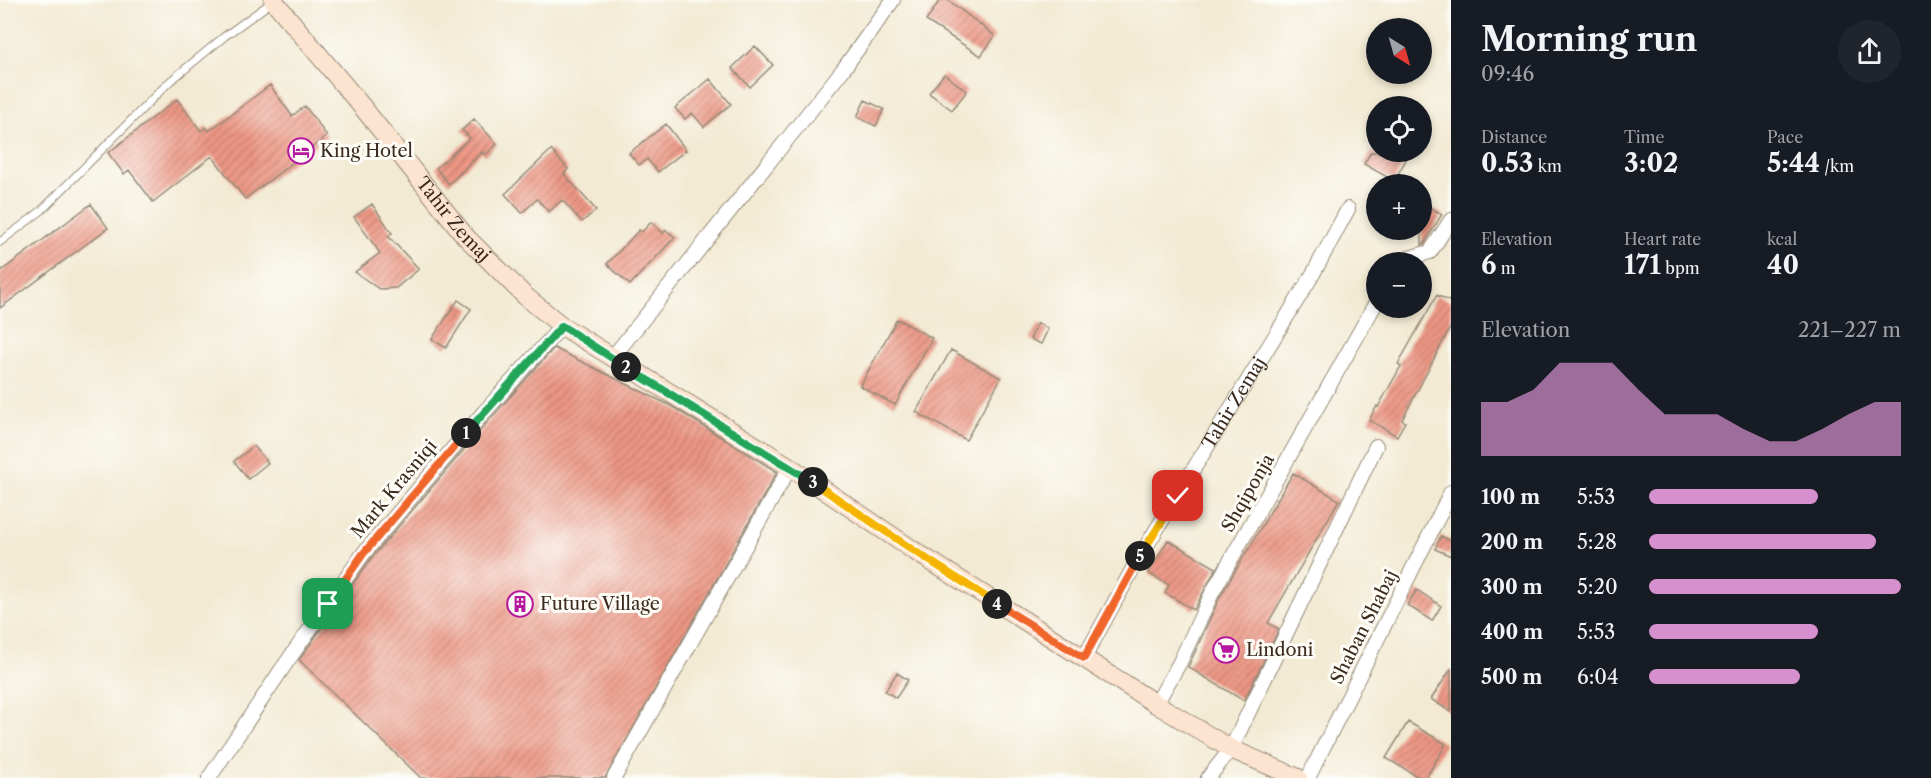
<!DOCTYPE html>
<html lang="en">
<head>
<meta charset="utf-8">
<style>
	body { margin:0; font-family:"Libre Caslon Text",serif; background:#20242c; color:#f1f3f6; height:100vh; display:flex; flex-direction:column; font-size:22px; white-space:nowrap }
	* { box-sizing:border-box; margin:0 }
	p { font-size:20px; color:#9ea1a6 }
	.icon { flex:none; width:33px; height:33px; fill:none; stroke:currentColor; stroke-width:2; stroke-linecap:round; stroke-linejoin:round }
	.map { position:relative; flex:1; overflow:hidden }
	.panel { display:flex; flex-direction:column; background:#171b24; width:480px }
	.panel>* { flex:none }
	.needle { width:39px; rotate:143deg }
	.fabs { position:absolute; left:1366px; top:18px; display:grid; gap:12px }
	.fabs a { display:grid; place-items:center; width:66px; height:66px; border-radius:50%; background:#171b24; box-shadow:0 3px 9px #0003; font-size:30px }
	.pin { position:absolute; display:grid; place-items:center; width:51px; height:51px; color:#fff; margin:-26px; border-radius:12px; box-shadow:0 3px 9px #0006 }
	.km { position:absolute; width:30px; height:30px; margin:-15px; border-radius:50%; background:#222; color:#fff; font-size:16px; line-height:30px; text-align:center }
	.round { display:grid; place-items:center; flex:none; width:63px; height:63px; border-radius:32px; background:#20242c }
	.head { display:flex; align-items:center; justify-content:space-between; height:102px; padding:0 30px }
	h1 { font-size:33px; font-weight:700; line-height:45px }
	.metrics { display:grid; grid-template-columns:repeat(3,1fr); gap:9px; height:102px; padding:6px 30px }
	.metrics div { display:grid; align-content:center }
	.metrics b { font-size:26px; font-weight:700 }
	.metrics small { font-size:16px; font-weight:400 }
	.metrics p { font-size:16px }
	.chart { height:168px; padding:12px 30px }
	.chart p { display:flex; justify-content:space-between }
	.chart svg { width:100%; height:108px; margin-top:6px; fill:#d690ce; opacity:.7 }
	ul { padding:0 30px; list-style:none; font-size:20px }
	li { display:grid; grid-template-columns:96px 72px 1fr; align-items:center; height:45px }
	li i { height:15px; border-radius:8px; background:#d690ce }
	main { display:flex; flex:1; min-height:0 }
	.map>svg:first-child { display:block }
</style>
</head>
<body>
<main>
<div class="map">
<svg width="1451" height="778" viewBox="0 0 1451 778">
	<defs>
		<pattern id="building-hatch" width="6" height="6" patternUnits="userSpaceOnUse" patternTransform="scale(1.5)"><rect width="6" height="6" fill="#ed9684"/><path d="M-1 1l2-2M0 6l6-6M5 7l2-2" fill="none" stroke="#c17b6b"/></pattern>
	</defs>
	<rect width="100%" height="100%" fill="#fdfcf7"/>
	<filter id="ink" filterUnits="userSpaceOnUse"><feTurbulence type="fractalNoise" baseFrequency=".0167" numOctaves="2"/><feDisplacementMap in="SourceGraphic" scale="12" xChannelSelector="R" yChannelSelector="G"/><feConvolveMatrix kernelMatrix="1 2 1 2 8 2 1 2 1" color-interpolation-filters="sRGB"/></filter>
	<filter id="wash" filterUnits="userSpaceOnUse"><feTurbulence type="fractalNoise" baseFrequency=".008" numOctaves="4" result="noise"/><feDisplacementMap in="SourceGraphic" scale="24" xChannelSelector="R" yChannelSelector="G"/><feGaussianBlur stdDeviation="1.35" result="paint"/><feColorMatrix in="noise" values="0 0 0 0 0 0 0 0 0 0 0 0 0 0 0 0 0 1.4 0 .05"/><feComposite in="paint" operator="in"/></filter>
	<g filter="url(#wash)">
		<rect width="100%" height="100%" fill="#f2ead3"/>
		<g id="blocks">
			<path fill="url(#building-hatch)" d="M 940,0 L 948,0 L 995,36 L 981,56 L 926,21 Z
				M 755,46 L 773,65 L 750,87 L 732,68 Z
				M 944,74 L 967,91 L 952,110 L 929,93 Z
				M 710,79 L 731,104 L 704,127 L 692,113 L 685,119 L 675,108 Z
				M 270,85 L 292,116 L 305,106 L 327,136 L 245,199 L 212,156 L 153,202 L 129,170 L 124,174 L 108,153 L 177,99 L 201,131 L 206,127 L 209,131 Z
				M 865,100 L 884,109 L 876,126 L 857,117 Z
				M 474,119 L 497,144 L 485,155 L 482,152 L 449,184 L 436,168 L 470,138 L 462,130 Z
				M 666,124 L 686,150 L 658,172 L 647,159 L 639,165 L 629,153 Z
				M 551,150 L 568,169 L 564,174 L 596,210 L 582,222 L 562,200 L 549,212 L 537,199 L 522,213 L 505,194 Z
				M 1371,152 L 1400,152 L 1408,156 L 1394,181 L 1364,164 Z
				M 1422,203 L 1442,214 L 1424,244 L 1422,245 Z
				M 91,204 L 108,228 L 0,308 L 0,272 Z
				M 372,204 L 392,233 L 388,236 L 419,269 L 396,288 L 379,289 L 355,272 L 380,253 L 354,217 Z
				M 651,222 L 663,233 L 666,230 L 675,237 L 630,285 L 607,264 L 639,230 L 642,232 Z
				M 1437,295 L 1451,302 L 1451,326 L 1402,420 L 1405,422 L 1397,436 L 1369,420 L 1377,406 L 1378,407 L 1401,366 L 1398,364 Z
				M 458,300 L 471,309 L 446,348 L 432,339 Z
				M 897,319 L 932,338 L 895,405 L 860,386 Z
				M 1038,323 L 1048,329 L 1041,344 L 1030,339 Z
				M 554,348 L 671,406 L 777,472 L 605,778 L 421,778 L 299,660 L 370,560 L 491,418 Z
				M 951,350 L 1001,378 L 966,440 L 916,412 Z
				M 254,446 L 268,463 L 248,479 L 234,461 Z
				M 1293,473 L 1339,500 L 1268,623 L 1279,629 L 1244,701 L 1188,667 L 1220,597 Z
				M 1441,536 L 1451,541 L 1451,556 L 1435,549 Z
				M 1168,540 L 1216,568 L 1194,610 L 1165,593 L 1169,585 L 1148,573 Z
				M 1417,590 L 1441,606 L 1432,621 L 1407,605 Z
				M 1451,669 L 1451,712 L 1431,699 Z
				M 897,673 L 908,680 L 896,698 L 885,691 Z
				M 1408,722 L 1446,744 L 1426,778 L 1420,778 L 1386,758 Z"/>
		</g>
	</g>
	<g filter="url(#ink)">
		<use href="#blocks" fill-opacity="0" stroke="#968a78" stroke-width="1.5"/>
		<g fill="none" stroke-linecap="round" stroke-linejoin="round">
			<g stroke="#968a78" stroke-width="9">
				<path id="lane" d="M 0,242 L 41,211 L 168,83 L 225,36 L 272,2"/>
			</g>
			<g stroke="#968a78" stroke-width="16">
				<g id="street">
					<path d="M 1404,262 L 1409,258 L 1430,252 L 1451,220"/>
					<path d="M 612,358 L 842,71 L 893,0"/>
					<path id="s1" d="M 1084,658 L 1136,563 L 1313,274 L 1348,209"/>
					<path d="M 1156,704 L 1180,662 L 1212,593 L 1377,301"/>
					<path d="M 209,778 L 284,666 L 363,554 L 484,412 L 562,326"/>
					<path d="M 614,778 L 790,467"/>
					<path d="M 1208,778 L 1231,749 L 1376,446"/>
					<path d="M 1308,778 L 1451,492"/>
				</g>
			</g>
			<g stroke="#968a78" stroke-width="20">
				<g id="secondary">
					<path id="s2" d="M 273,0 L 364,109 L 465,236 L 525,296 L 562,326 L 790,467 L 913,550 L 1156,704 L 1231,749 L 1298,778"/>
				</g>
			</g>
			<use href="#lane" stroke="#fff" stroke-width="7"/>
			<use href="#street" stroke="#fff" stroke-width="14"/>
			<use href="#secondary" stroke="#fde4d0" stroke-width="18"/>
		</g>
	</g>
	<g fill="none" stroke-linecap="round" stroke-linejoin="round" filter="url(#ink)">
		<g stroke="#fff" stroke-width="12">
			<path id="split-1" d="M 328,604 L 363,554 L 466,433"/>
		</g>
		<g stroke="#fff" stroke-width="12">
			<path id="split-2" d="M 466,433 L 562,326 L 626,367"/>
		</g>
		<g stroke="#fff" stroke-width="12">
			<path id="split-3" d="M 626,367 L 813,482"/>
		</g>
		<g stroke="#fff" stroke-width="12">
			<path id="split-4" d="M 813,482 L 913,550 L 997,604"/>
		</g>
		<g stroke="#fff" stroke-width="12">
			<path id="split-5" d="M 997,604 L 1084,658 L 1140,556"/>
		</g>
		<g stroke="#fff" stroke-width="12">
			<path id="split-6" d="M 1140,556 L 1178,496"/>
		</g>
		<use href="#split-1" stroke="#f0652b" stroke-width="8"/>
		<use href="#split-2" stroke="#22a559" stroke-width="8"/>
		<use href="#split-3" stroke="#22a559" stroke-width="8"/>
		<use href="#split-4" stroke="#f5b400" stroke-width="8"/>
		<use href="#split-5" stroke="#f0652b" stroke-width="8"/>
		<use href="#split-6" stroke="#f5b400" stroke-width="8"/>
	</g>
	<defs>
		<g id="hotel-ring" transform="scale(1.35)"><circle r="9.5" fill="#fdfcf7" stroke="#b5179e" stroke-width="1.5"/><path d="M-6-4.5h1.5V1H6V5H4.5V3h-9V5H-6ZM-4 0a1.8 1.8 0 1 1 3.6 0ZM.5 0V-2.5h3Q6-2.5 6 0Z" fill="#b5179e"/></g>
		<g id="building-ring" transform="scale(1.35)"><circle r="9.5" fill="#fdfcf7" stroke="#b5179e" stroke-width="1.5"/><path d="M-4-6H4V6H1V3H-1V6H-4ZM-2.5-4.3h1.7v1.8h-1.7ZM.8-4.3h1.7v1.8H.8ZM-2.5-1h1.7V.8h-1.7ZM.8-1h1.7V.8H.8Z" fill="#b5179e"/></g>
		<g id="supermarket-ring" transform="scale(1.35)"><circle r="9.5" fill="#fdfcf7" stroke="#b5179e" stroke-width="1.5"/><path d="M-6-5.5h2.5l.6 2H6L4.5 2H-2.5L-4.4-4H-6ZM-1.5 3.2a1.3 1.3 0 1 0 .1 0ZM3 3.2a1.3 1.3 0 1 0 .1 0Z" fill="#b5179e"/></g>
	</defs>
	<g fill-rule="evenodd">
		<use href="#hotel-ring" x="301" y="151"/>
		<use href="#building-ring" x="520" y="604"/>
		<use href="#supermarket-ring" x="1226" y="650"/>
	</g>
	<g text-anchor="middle" stroke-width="6" stroke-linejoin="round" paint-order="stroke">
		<g font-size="18" fill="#3b2a1e" stroke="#fdfcf7" text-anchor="start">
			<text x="320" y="157">King Hotel</text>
			<text x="540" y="610">Future Village</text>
			<text x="1246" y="656">Lindoni</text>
		</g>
		<g font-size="18" fill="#3b2a1e" stroke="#fdfcf7">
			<text dy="6" stroke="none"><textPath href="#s2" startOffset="284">Tahir Zemaj</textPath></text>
			<text dy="6" stroke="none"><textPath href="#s1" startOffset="296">Tahir Zemaj</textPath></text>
			<text transform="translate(394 489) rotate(-50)" y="6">Mark Krasniqi</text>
			<text transform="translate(1248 493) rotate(-60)" y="6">Shqiponja</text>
			<text transform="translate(1364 627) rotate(-63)" y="6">Shaban Shabaj</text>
		</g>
	</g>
</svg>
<div class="fabs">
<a><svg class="needle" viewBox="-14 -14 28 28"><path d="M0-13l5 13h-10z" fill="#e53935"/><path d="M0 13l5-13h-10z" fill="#9ea1a6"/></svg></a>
<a><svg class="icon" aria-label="locate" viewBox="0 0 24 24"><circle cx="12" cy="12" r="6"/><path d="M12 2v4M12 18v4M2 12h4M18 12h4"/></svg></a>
<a>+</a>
<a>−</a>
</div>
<div class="pin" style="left:328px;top:604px;background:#1e9e55"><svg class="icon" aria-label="arrive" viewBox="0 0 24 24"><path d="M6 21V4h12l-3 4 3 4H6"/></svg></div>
<div class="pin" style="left:1178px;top:496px;background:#d93025"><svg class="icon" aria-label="check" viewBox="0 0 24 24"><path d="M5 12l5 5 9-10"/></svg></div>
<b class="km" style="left:466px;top:433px">1</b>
<b class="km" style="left:626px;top:367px">2</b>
<b class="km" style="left:813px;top:482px">3</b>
<b class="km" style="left:997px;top:604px">4</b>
<b class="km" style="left:1140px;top:556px">5</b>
</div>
<section class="panel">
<div class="head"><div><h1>Morning run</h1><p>09:46</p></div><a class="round"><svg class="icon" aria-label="share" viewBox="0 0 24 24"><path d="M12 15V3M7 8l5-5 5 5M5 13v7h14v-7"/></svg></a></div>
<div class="metrics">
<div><p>Distance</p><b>0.53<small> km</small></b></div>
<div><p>Time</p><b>3:02</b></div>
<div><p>Pace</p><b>5:44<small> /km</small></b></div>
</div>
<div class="metrics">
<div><p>Elevation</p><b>6<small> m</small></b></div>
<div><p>Heart rate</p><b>171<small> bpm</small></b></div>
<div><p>kcal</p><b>40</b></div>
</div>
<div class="chart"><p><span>Elevation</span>221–227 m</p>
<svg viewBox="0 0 160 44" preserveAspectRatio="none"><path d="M0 44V22L10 22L20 17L30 6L40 6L50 6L60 17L70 27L80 27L90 27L100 33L110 38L120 38L130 33L140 27L150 22L160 22V44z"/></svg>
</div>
<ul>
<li><b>100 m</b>5:53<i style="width:67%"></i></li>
<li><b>200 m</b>5:28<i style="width:90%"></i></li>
<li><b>300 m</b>5:20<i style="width:100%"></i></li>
<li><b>400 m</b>5:53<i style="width:67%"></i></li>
<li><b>500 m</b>6:04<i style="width:60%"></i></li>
</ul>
</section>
</main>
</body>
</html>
